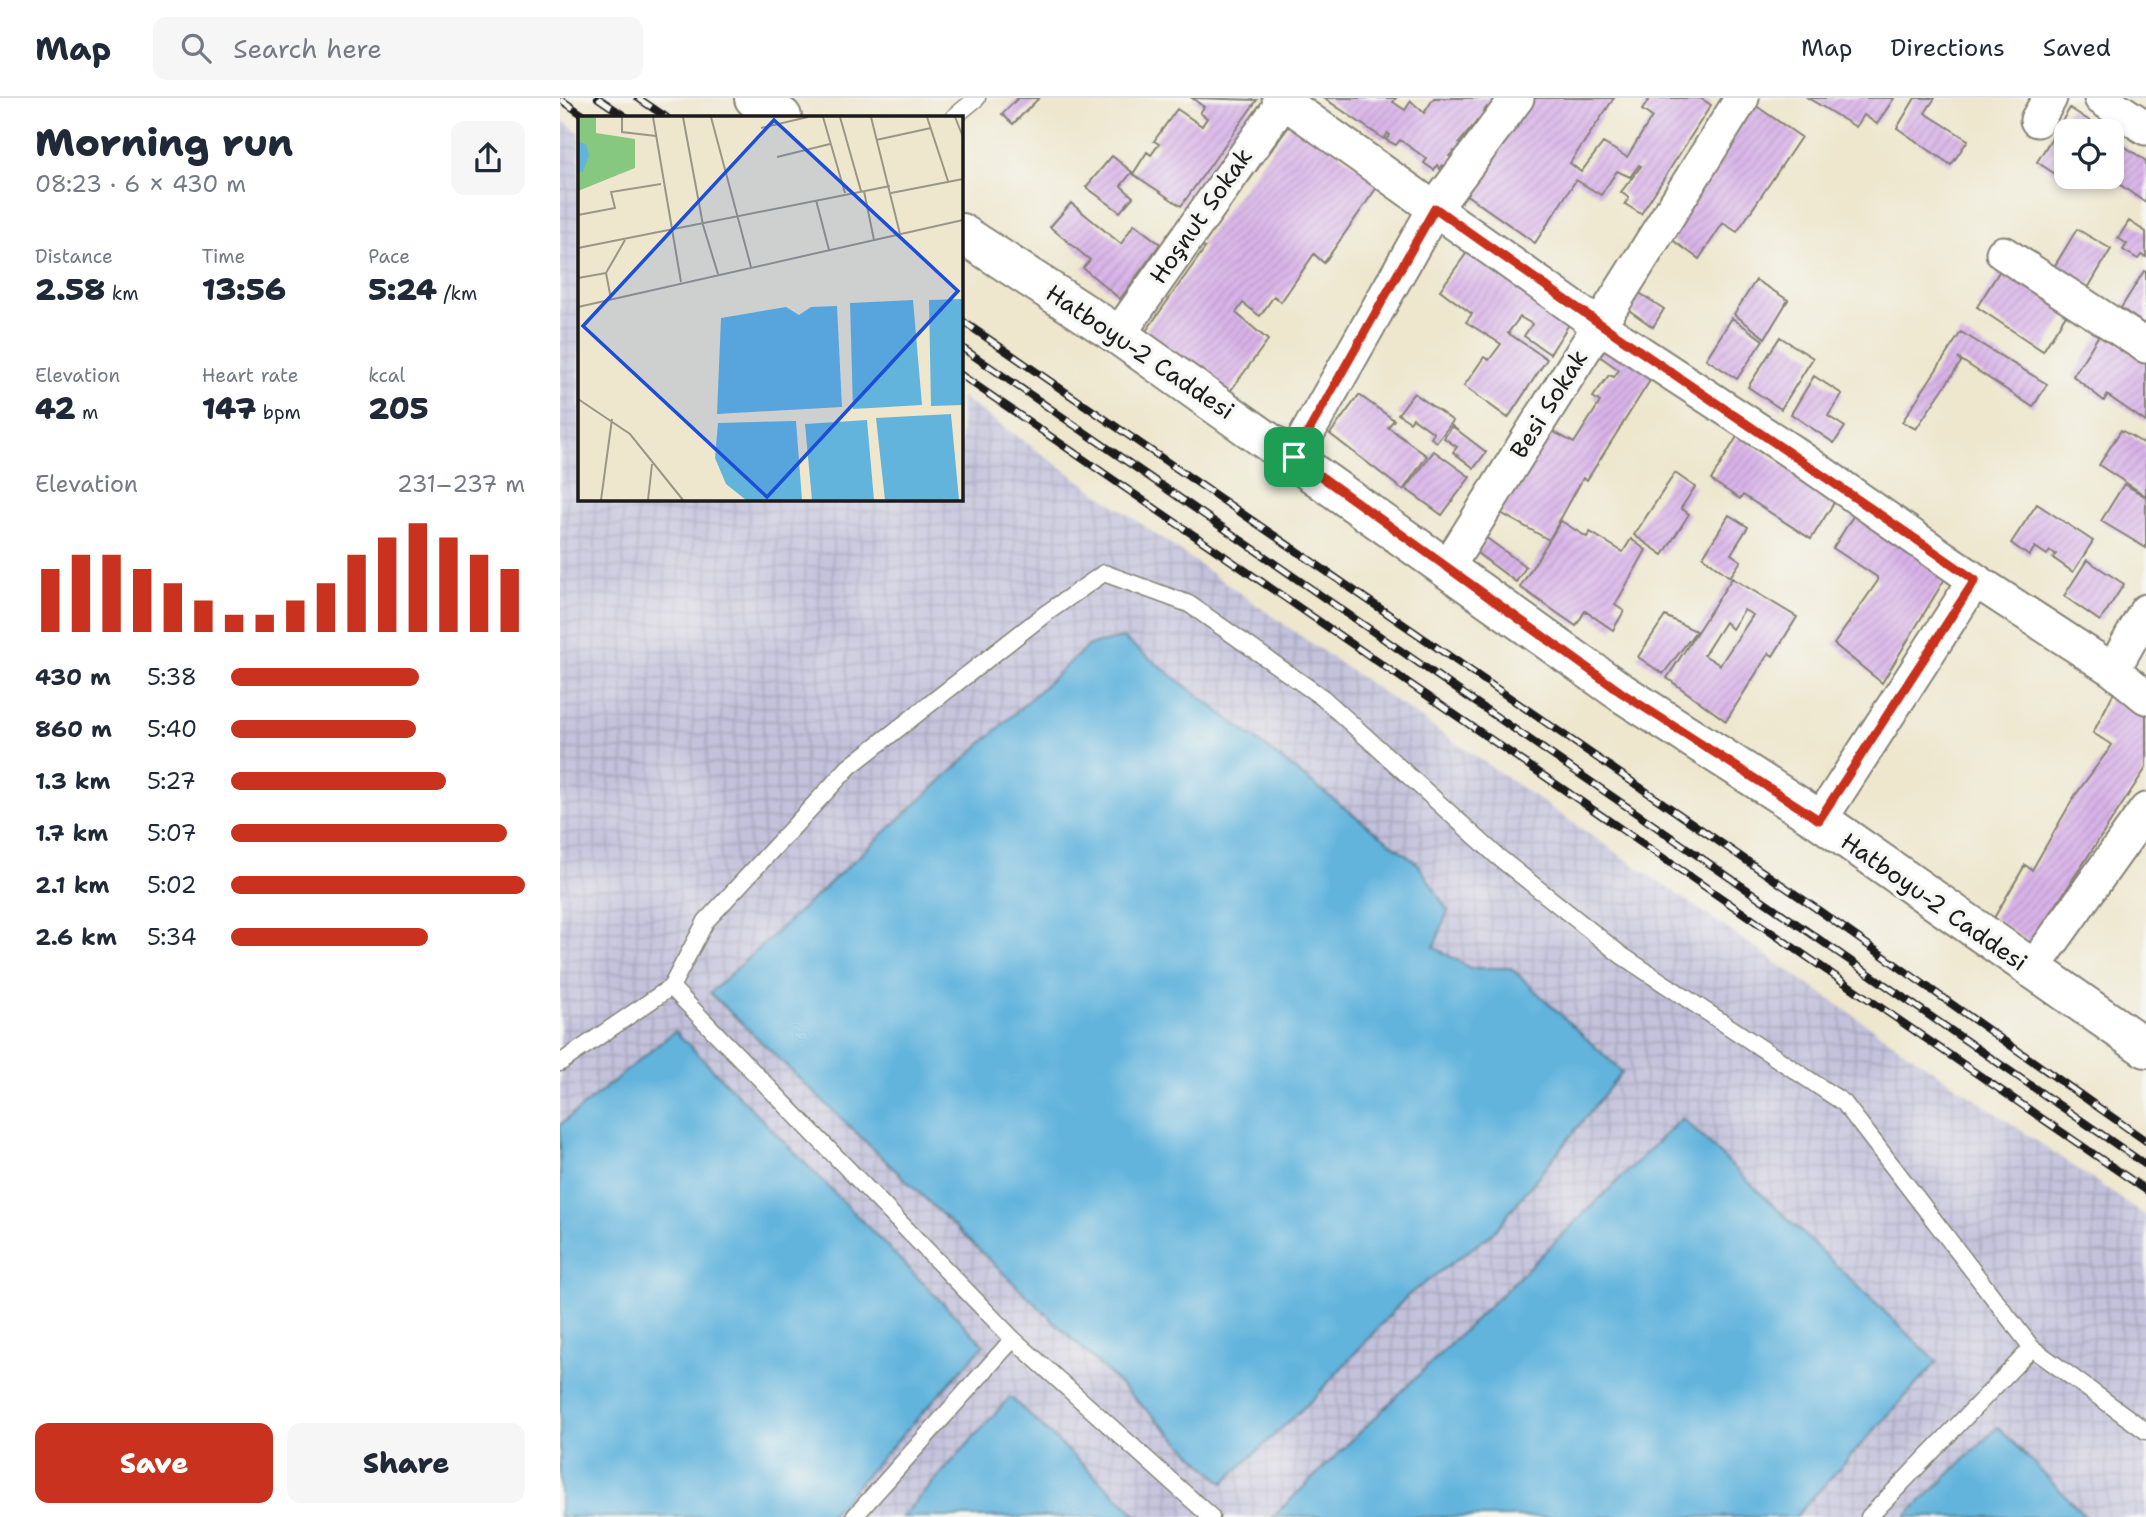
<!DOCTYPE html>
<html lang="en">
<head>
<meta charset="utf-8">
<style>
	body { margin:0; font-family:"Shantell Sans",sans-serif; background:#f6f6f7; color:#1f2937; height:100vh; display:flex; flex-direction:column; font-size:26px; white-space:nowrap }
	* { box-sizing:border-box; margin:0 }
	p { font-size:23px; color:#747a83 }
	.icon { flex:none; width:38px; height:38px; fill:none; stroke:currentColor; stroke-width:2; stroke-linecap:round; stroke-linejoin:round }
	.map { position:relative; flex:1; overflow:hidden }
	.panel { display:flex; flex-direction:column; background:#fff; width:560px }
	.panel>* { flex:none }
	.buttons { position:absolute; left:1494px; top:21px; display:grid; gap:14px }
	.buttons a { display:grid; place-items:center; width:70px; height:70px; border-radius:14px; background:#fff; box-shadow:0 4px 10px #0003; font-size:35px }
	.pin { position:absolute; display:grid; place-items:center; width:60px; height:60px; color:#fff; margin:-30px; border-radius:14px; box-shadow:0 4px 10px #0006 }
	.round { display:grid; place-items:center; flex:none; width:74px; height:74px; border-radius:14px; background:#f6f6f7 }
	.headline { display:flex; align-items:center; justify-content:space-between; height:119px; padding:0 35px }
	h1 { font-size:38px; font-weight:800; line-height:52px }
	.figures { display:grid; grid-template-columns:repeat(3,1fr); gap:10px; height:119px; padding:7px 35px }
	.figures div { display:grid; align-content:center }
	.figures b { font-size:30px; font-weight:800 }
	.figures small { font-size:19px; font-weight:400 }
	.figures p { font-size:19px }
	.chart { height:196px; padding:14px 35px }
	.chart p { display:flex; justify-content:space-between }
	.chart svg { width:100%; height:126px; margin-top:7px; stroke:#c8321e; stroke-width:6 }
	.cta { display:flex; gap:14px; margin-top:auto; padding:14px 35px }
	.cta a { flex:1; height:80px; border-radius:14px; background:#c8321e; color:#fff; font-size:28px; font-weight:800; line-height:80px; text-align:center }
	.cta a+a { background:#f6f6f7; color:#1f2937 }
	ul { padding:0 35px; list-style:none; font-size:23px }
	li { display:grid; grid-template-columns:112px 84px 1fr; align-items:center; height:52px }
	li i { height:18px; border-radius:9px; background:#c8321e }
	header { display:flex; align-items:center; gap:42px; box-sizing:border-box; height:98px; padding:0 35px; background:#fff; border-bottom:2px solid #e0e1e3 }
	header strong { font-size:33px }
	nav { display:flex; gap:38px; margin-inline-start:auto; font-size:24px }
	.search { width:490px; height:63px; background:#f6f6f7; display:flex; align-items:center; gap:18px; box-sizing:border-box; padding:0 24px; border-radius:14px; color:#747a83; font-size:26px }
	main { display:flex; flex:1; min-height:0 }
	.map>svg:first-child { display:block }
</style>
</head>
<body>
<header>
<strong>Map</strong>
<div class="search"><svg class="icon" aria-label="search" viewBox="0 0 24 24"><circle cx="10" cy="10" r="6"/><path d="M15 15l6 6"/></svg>Search here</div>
<nav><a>Map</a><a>Directions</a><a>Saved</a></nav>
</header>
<main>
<section class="panel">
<div class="headline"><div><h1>Morning run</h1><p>08:23 · 6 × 430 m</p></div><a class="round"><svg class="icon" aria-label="share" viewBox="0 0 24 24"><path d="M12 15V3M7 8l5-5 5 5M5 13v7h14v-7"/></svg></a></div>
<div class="figures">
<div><p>Distance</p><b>2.58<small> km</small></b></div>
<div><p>Time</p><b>13:56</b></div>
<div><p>Pace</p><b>5:24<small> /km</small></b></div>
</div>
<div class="figures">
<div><p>Elevation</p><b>42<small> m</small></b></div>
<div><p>Heart rate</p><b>147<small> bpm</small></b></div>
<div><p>kcal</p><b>205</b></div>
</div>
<div class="chart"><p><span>Elevation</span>231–237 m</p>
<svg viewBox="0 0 160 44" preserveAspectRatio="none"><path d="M5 44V22M15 44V17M25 44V17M35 44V22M45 44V27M55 44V33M65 44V38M75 44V38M85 44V33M95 44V27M105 44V17M115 44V11M125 44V6M135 44V11M145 44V17M155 44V22"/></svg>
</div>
<ul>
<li><b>430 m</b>5:38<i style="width:64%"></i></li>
<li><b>860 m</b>5:40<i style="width:63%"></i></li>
<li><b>1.3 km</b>5:27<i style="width:73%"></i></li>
<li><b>1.7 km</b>5:07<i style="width:94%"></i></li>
<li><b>2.1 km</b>5:02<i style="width:100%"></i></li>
<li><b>2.6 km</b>5:34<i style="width:67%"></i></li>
</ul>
<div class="cta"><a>Save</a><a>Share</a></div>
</section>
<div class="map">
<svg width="1586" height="1419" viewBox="0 0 1586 1419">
	<defs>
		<pattern id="industrial-grid" width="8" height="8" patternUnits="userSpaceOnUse" patternTransform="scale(1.75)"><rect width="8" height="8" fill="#c3c1db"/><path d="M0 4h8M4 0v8" fill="none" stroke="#a7a5bb"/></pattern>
		<pattern id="building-hatch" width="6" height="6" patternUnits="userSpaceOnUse" patternTransform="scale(1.75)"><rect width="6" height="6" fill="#d8b2e8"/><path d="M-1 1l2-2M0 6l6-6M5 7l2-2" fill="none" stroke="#b998c6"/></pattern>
	</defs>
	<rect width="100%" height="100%" fill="#f6f6f2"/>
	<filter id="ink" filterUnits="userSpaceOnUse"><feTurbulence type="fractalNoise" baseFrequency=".0143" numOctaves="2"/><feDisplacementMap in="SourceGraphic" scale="14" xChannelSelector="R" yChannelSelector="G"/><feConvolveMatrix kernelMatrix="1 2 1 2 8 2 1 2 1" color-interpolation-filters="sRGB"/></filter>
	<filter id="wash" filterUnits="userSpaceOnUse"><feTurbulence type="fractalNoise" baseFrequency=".00686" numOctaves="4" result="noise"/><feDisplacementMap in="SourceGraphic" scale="28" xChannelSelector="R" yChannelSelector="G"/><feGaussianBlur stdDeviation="1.57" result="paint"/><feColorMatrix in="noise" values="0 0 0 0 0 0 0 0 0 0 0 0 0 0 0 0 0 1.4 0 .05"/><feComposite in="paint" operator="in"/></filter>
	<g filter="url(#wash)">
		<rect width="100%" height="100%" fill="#eee7ce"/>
		<path fill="url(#industrial-grid)" d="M 0,21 L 19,34 L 19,401 L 401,401 L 401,299 L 752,546 L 1586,1118 L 1586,1419 L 0,1419 Z"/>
		<path fill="#62b4dd" stroke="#3f687c" stroke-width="2" d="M 563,540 L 858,766 L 888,813 L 874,849 L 910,870 L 951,870 L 1062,974 L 933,1135 L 848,1197 L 754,1300 L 663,1385 L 150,895 L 529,547 Z
			M 115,933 L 424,1247 L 268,1419 L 0,1419 L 0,1027 Z
			M 1122,1020 L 1377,1264 L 1235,1419 L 713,1419 Z
			M 450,1299 L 579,1419 L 342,1419 Z
			M 1438,1329 L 1526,1419 L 1345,1419 Z"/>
		<g id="blocks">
			<path fill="url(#building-hatch)" fill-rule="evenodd" d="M 458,0 L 479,0 L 453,26 L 442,16 Z
				M 632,0 L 697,2 L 621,108 L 573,76 L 587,54 L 591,57 L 599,46 L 594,43 L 617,11 L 642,28 L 647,20 L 640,15 L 644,9 Z
				M 764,0 L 836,0 L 833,4 L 845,12 L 851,3 L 864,15 L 874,0 L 938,0 L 930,11 L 927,9 L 923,14 L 927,16 L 920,26 L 917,23 L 899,45 L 904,49 L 898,56 L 894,53 L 889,58 L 894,61 L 887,70 L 882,67 L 880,71 L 877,67 L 874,72 L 864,65 L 867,61 L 840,42 L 836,47 L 826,42 L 830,37 L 828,35 L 824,41 Z
				M 972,0 L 1054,0 L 1010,65 L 1021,74 L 1043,45 L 1067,59 L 1092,19 L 1082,12 L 1090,0 L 1140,0 L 1151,7 L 1081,116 L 1065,106 L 1069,100 L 1061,94 L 1081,68 L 1079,67 L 1070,79 L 1057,73 L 1041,97 L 1016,82 L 975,145 L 901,93 Z
				M 1248,0 L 1334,0 L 1317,26 L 1304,17 L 1296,29 Z
				M 1355,0 L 1375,0 L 1365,15 L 1408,42 L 1391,67 L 1337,30 Z
				M 1192,5 L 1241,39 L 1177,134 L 1163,125 L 1139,161 L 1107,138 Z
				M 1510,10 L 1545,33 L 1507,33 L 1507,79 L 1513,79 L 1509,85 L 1477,64 Z
				M 733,23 L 820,85 L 764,165 L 754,156 L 721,204 L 714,198 L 700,218 L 683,205 L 676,215 L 708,242 L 668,296 L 584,236 L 645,150 L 641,147 Z
				M 1554,41 L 1586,63 L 1586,105 L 1549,79 L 1552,79 Z
				M 552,58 L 572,74 L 561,88 L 573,99 L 560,114 L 526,89 Z
				M 511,105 L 561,146 L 574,126 L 600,146 L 560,201 L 523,170 L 530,162 L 490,129 Z
				M 1569,123 L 1586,134 L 1586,159 L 1581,157 L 1578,161 L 1563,152 L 1567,146 L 1558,140 Z
				M 1517,131 L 1551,151 L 1528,190 L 1494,169 Z
				M 911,149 L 1013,220 L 990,256 L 964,238 L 972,226 L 960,219 L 948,235 L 987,261 L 948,320 L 904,288 L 924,259 L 929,262 L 941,246 L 906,224 L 912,216 L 880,192 Z
				M 1442,169 L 1509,212 L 1483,253 L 1417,209 Z
				M 1584,173 L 1586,174 L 1586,227 L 1561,210 Z
				M 1196,182 L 1228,202 L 1205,240 L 1174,216 Z
				M 1072,190 L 1104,211 L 1093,229 L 1063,208 Z
				M 1172,220 L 1203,242 L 1177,281 L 1146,261 Z
				M 1401,234 L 1487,286 L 1473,309 L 1398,260 L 1401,264 L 1356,331 L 1342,324 Z
				M 1541,234 L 1586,263 L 1586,324 L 1547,297 L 1544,303 L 1513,278 Z
				M 1220,239 L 1253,260 L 1221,311 L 1188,289 Z
				M 1043,242 L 1096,273 L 1027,382 L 1023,380 L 989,442 L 941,415 L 983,328 L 1014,345 L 1040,304 L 1033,299 L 1049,277 L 1054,279 L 1059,272 L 1035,255 Z
				M 1254,278 L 1282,296 L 1268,318 L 1285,329 L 1274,345 L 1231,316 Z
				M 854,295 L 893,323 L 877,344 L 871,340 L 874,335 L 853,320 L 850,324 L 838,316 Z
				M 799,297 L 834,322 L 828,329 L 867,358 L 843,392 L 770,336 Z
				M 892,328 L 926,354 L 914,370 L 893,354 L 897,349 L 884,340 Z
				M 1561,332 L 1586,347 L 1586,398 L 1539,367 Z
				M 1178,337 L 1275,403 L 1251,441 L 1183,397 L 1180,401 L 1151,382 Z
				M 874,353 L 910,379 L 882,417 L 846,391 Z
				M 1115,375 L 1135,389 L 1121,410 L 1129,416 L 1103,457 L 1074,437 Z
				M 1564,386 L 1586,399 L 1586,450 L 1541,423 Z
				M 1477,406 L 1533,443 L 1513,474 L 1493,460 L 1496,456 L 1490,453 L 1487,457 L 1475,449 L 1469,458 L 1451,445 Z
				M 1297,412 L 1389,474 L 1322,585 L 1274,546 L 1317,484 L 1317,479 L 1273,450 Z
				M 1169,417 L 1188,429 L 1171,456 L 1181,463 L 1170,479 L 1143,459 Z
				M 1001,423 L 1027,439 L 1030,434 L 1063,454 L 1071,441 L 1086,452 L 1055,507 L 1064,513 L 1053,532 L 1025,513 L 1016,528 L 960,489 Z
				M 924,438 L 966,469 L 956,484 L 913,452 Z
				M 1527,462 L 1564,486 L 1540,523 L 1504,498 Z
				M 1172,480 L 1237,519 L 1213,558 L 1209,555 L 1166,623 L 1107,580 ZM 1184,512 L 1193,517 L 1160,567 L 1144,557 L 1165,524 L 1172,531 Z
				M 1105,518 L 1136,533 L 1103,576 L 1078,559 Z
				M 1555,592 L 1586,617 L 1586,670 L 1471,845 L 1434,820 L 1465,767 L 1472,772 L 1514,699 L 1552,647 L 1533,635 Z"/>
		</g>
	</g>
	<g filter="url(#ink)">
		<use href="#blocks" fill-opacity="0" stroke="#858275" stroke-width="2"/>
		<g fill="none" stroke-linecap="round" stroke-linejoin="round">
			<g stroke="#858275" stroke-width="19">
				<path id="service" d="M 394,19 L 417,0
					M 111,889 L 453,1241 L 651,1419
					M 0,965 L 111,889 L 146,823 L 289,669 L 485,516 L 544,475 L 629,506 L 763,600 L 937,758 L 1061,857 L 1284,1005 L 1472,1250
					M 294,1419 L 453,1241
					M 1309,1419 L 1472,1250 L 1586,1333"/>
			</g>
			<g stroke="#858275" stroke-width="37">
				<path id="minor" d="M 719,0 L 1038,227 L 1229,352 L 1415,482 L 1553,572 L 1586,599
					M 1541,0 L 1586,30
					M 1477,22 L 1490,0
					M 1443,155 L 1586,248
					M 558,237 L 726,0
					M 734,359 L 875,110 L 957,0
					M 887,470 L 1182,0
					M 1553,572 L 1586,513
					M 1260,722 L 1415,482
					M 1471,873 L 1586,712"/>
			</g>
			<g stroke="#858275" stroke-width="42">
				<path id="secondary" d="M 194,0 L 222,19
					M 401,135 L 558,237 L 1062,595 L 1260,722 L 1586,950"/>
			</g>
			<use href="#service" stroke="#fff" stroke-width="16"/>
			<use href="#minor" stroke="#fff" stroke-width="33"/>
			<use href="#secondary" stroke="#fff" stroke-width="38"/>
			<g stroke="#1c1c1c" stroke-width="8">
				<path id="rail" d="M 38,0 L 66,19
					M 78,0 L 106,19
					M 0,1 L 26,19
					M 401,222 L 1254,809 L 1586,1043
					M 401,249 L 1586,1067
					M 401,277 L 1586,1092"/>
			</g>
			<use href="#rail" stroke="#f6f6f2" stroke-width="5" stroke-dasharray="16" stroke-linecap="butt"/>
		</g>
	</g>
	<g fill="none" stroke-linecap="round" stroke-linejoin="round" filter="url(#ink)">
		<g stroke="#fff" stroke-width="14">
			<path id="route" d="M 875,110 C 1052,237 1235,357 1415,482 L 1259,722 L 1062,595 L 734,359 Z"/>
		</g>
		<use href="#route" stroke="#c8321e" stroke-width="9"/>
	</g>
	<g text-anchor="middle" stroke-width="7" stroke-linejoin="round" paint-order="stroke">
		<g font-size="24" fill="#1c1c1c" stroke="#f6f6f2">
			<text transform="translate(641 118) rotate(-55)" y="8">Hoşnut Sokak</text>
			<text transform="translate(580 254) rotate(34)" y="8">Hatboyu-2 Caddesi</text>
			<text transform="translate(989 306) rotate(-58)" y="8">Besi Sokak</text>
			<text transform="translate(1374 804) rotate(35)" y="8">Hatboyu-2 Caddesi</text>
		</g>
	</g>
	<g transform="translate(18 18)">
		<rect width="385" height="385" fill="#eee7ce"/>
		<path d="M 0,1 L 18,1 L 18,17 L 57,23 L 57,52 L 0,75 Z" fill="#87c880"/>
		<path d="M 0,26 L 8,28 L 11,39 L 5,56 L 0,56 ZM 385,183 L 385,289 L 353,290 L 351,184 ZM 335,184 L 344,289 L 275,293 L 272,187 ZM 259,190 L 264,291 L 139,298 L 143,202 L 208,191 L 221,199 L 233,191 ZM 373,298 L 381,384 L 307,384 L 298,302 ZM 289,304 L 296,384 L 234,384 L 227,308 ZM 218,305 L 224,384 L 168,384 L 148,368 L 137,342 L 140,307 Z" fill="#62b4dd"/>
		<path fill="none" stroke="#9a9687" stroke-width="2" d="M 44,1 L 44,16 L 78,20M 75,1 L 103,166M 105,1 L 125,109 L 140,158M 133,1 L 173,151M 245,1 L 267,77M 262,1 L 283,75M 293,1 L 322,118M 349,1 L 370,65M 377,1 L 385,21M 183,12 L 230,1M 298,24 L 353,12M 199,41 L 252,28M 286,75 L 296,124M 313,77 L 385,63M 238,84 L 251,134M 0,99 L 37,92 L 33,76 L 83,68M 0,132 L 312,70M 0,162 L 28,157M 33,183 L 28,157 L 47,124M 0,191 L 385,104M 0,283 L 52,318 L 105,384M 23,384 L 34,303M 70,384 L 74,348"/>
		<path fill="#1d4ed8" fill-opacity="0.15" stroke="#1d4ed8" stroke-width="3.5" d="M 196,4 L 380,175 L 189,381 L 5,210 Z"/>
		<rect width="385" height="385" fill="none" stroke="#1c1c1c" stroke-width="3.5"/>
	</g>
</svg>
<div class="buttons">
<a><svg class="icon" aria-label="locate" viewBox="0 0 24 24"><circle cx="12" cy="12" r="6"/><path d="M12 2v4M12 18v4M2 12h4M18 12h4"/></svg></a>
</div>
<div class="pin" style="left:734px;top:359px;background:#1e9e55"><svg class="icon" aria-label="arrive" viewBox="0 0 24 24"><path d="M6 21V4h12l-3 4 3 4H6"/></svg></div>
</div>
</main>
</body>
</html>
